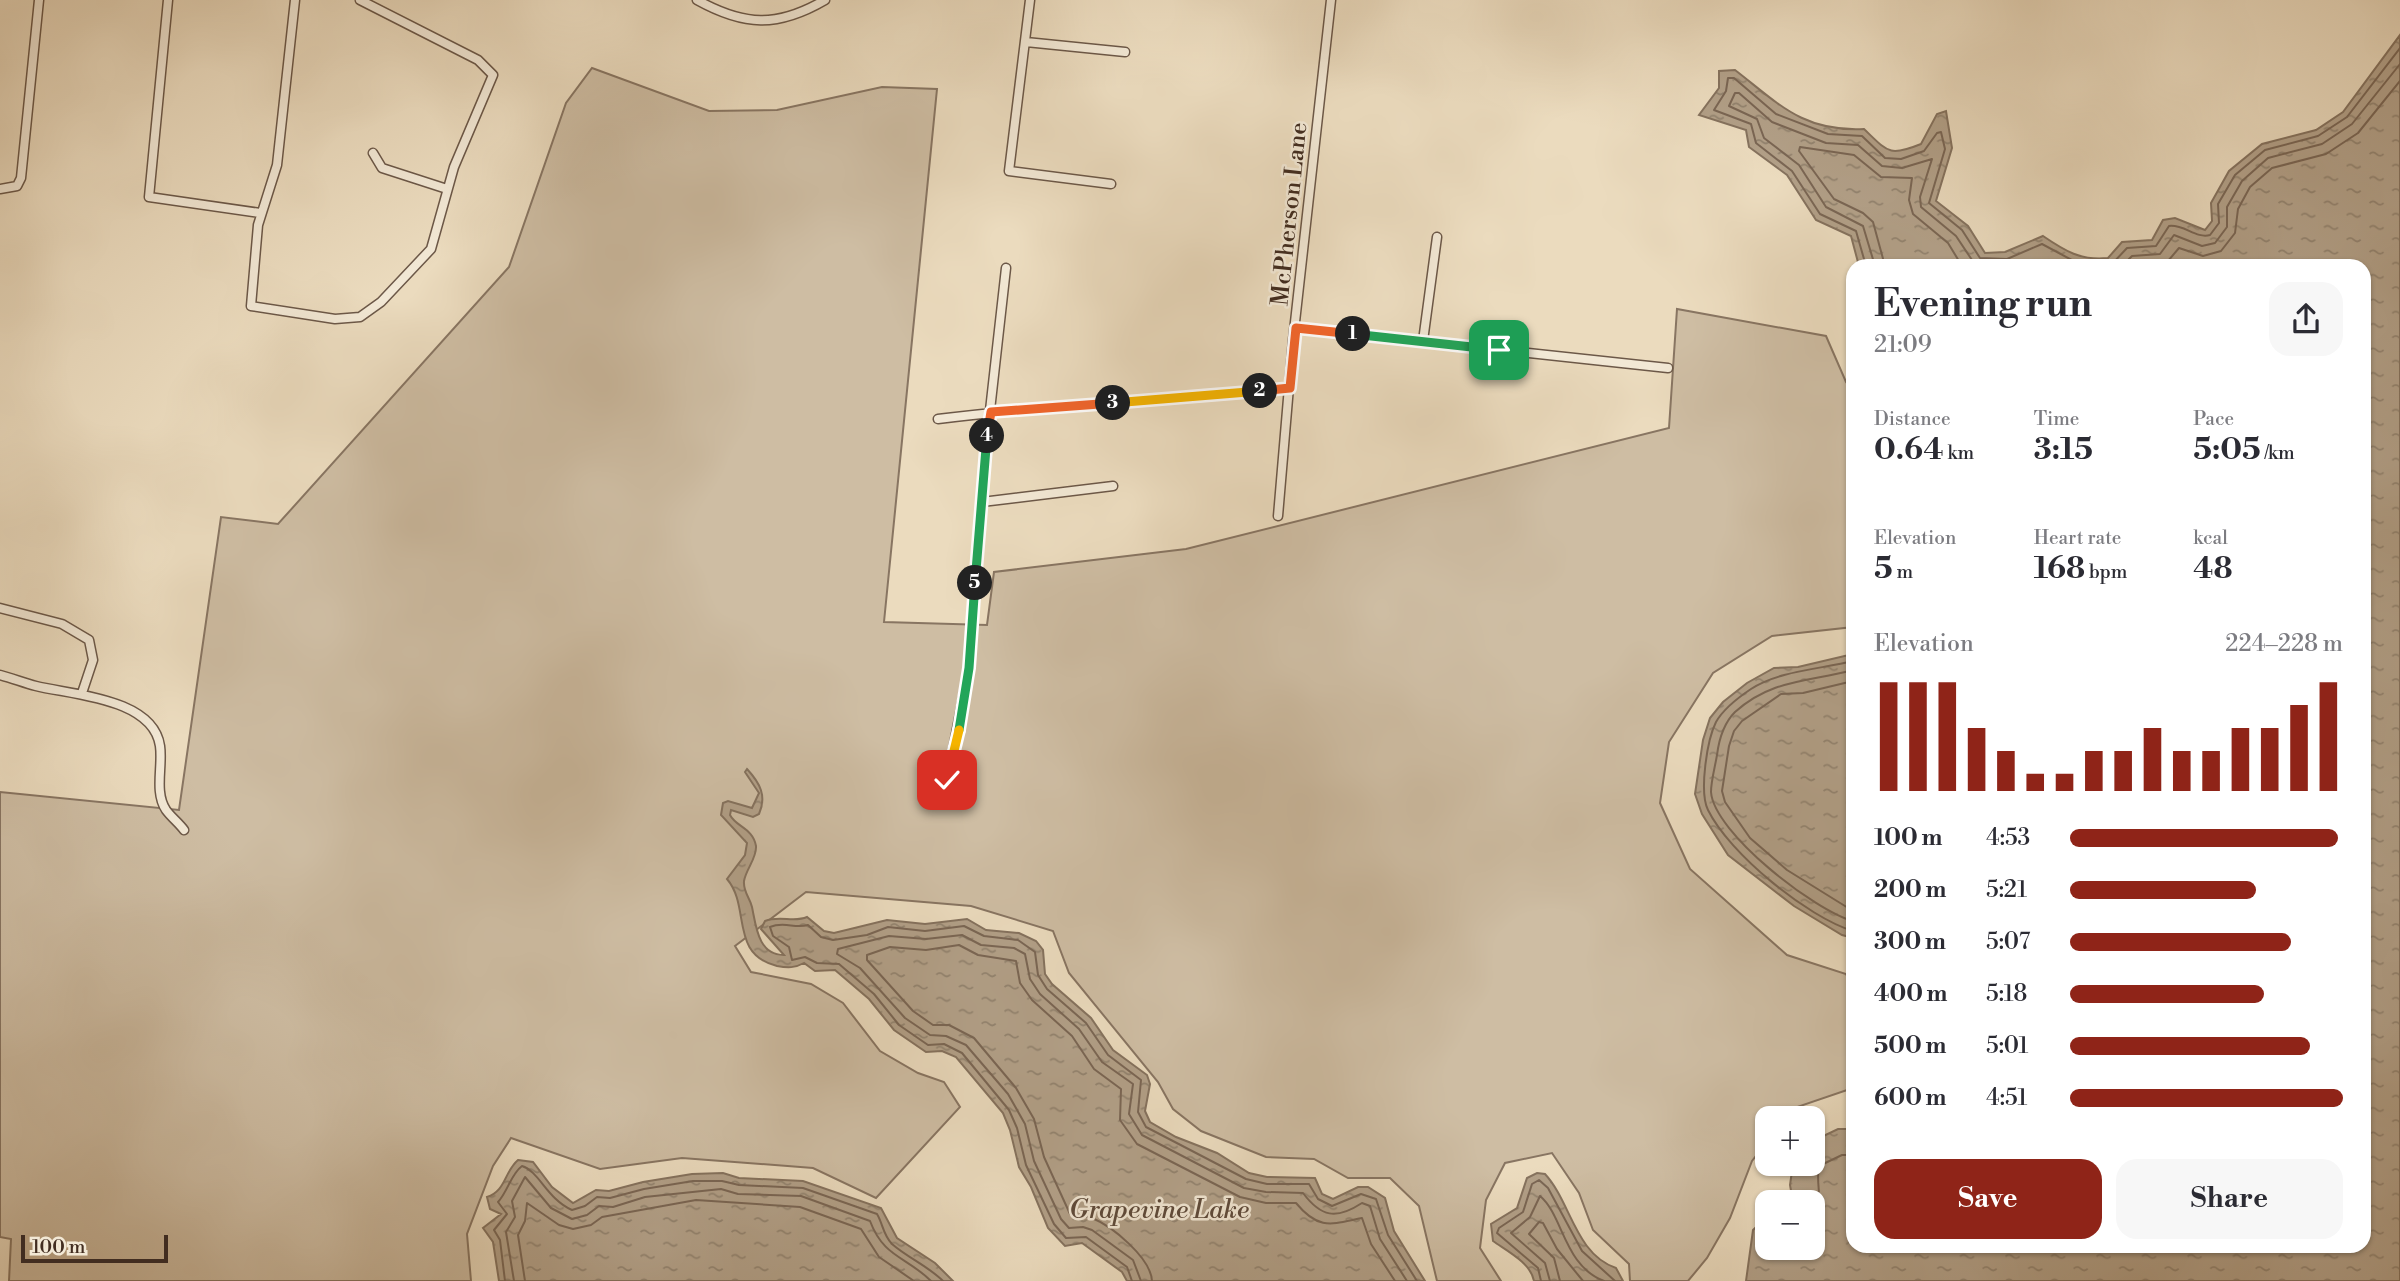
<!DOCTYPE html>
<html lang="en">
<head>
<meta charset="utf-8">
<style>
	body { margin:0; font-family:"Libre Bodoni",serif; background:#f7f7f7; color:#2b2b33; height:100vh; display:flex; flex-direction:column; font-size:26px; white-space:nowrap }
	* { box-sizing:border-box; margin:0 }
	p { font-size:23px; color:#7c7c81 }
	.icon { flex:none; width:38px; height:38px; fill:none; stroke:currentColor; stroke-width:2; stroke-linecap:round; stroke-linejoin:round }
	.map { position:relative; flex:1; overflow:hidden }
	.side { position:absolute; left:1846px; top:259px; width:525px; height:994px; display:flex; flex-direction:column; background:#fff; border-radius:21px; box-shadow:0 2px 5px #0004 }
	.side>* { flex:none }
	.buttons { position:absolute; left:1755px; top:1106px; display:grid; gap:14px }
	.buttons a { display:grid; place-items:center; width:70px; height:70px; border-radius:14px; background:#fff; box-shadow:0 2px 5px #0004; font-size:35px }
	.scale { position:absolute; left:21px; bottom:18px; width:147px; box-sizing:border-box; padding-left:7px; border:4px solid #422d20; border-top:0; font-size:19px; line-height:24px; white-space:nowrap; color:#422d20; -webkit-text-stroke:5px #f2e8d5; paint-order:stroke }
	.pin { position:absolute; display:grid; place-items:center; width:60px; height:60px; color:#fff; margin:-30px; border-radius:14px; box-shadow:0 4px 10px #0006 }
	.km { position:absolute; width:35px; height:35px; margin:-18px; border-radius:50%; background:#222; color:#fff; font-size:19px; line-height:35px; text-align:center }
	.round { display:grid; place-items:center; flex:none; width:74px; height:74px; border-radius:21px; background:#f7f7f7 }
	.summary { display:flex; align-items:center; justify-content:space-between; height:119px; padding:0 28px }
	h1 { font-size:38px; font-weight:800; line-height:52px }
	.figures { display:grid; grid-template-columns:repeat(3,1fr); gap:10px; height:119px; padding:7px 28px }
	.figures div { display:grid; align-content:center }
	.figures b { font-size:30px; font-weight:800 }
	.figures small { font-size:19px; font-weight:400 }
	.figures p { font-size:19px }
	.chart { height:196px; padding:14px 28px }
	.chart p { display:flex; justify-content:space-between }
	.chart svg { width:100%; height:126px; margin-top:7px; stroke:#8f2418; stroke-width:6 }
	.primary-button { display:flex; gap:14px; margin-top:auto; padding:14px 28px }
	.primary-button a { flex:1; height:80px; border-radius:21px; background:#8f2418; color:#fff; font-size:28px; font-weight:800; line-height:80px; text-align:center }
	.primary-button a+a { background:#f7f7f7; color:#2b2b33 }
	ul { padding:0 28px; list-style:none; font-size:23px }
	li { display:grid; grid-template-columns:112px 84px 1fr; align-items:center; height:52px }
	li i { height:18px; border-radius:9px; background:#8f2418 }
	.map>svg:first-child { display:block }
</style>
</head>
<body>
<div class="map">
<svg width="2400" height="1281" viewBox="0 0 2400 1281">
	<defs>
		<pattern id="water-ripples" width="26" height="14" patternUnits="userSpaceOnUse" patternTransform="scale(1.75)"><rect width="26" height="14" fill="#b2a088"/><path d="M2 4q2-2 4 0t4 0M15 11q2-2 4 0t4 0" fill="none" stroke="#92836f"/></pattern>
	</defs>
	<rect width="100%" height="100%" fill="#ebdbbe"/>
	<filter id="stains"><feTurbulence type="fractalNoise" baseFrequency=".00286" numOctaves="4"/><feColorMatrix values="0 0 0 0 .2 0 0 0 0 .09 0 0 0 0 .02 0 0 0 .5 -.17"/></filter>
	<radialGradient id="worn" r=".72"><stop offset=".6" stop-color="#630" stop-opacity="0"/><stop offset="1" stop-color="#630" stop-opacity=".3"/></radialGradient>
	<path fill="#cebda3" stroke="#887562" stroke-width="2" d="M 592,68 L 709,111 L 777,110 L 882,87 L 937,89 L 884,622 L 987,625 L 994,572 L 1186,549 L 1669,428 L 1677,309 L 1826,336 L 1846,382 L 1853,391 L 1853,627 L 1772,636 L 1713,673 L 1669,742 L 1660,803 L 1690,869 L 1787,955 L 1846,974 L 1853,987 L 1853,1088 L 1797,1107 L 1788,1118 L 1768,1118 L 1767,1142 L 1752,1161 L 1730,1218 L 1707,1258 L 1688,1281 L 1630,1281 L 1629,1264 L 1593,1230 L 1579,1193 L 1552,1153 L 1505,1163 L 1486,1200 L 1480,1248 L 1501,1281 L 1437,1281 L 1419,1206 L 1390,1178 L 1348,1178 L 1314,1159 L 1266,1157 L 1201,1131 L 1173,1109 L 1158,1082 L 1069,973 L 1053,931 L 971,906 L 806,892 L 735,946 L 751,972 L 811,984 L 843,1003 L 880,1051 L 918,1073 L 944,1082 L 960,1107 L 876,1198 L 813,1168 L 682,1158 L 600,1169 L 511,1138 L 493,1166 L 467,1234 L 471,1281 L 9,1281 L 11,1239 L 0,1237 L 0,792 L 179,810 L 221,517 L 278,524 L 509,267 L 566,103 Z"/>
	<path fill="url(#water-ripples)" stroke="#85725e" stroke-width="2" d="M 2400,35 L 2400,1281 L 1746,1281 L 1753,1230 L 1767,1217 L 1768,1248 L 1813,1248 L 1813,1202 L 1793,1202 L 1790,1185 L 1793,1164 L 1813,1164 L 1813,1141 L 1838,1129 L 1853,1129 L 1853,1246 L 2364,1246 L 2364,266 L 1859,266 L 1851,236 L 1816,220 L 1787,175 L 1749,147 L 1746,130 L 1699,115 L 1719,88 L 1719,71 L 1735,70 C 1779,104 1803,132 1864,129 C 1888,152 1889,157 1921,144 L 1937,114 L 1946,111 L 1952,148 L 1936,201 L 1968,226 L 1985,253 L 2005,252 L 2043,236 C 2065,251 2081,261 2108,258 L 2122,242 L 2152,240 L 2163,220 L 2175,218 L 2205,230 L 2212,221 L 2211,203 L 2229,171 L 2262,144 L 2316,130 L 2343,112 Z
		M 1853,654 L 1853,938 L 1842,935 L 1794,906 L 1728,855 L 1702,814 L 1695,794 L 1703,740 L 1710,718 L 1723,702 L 1747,683 L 1774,668 L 1798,667 Z
		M 747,769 C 760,783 767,796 759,814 L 753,817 L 731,810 L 730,815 C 736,827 753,828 756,846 C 757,858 746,869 744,881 C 743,892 750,898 752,907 C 756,926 758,955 784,955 L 761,929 L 765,921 C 780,915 794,923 807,917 L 824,931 L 834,933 L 887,920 L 925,924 L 967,919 L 986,930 L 1019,933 L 1036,941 L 1043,950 L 1045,974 L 1052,984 L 1091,1018 L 1113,1050 L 1147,1075 L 1150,1084 L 1145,1111 L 1150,1122 L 1176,1137 L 1217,1153 L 1249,1173 L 1267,1177 L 1315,1178 L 1322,1194 L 1333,1199 L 1358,1187 L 1368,1187 L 1385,1198 L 1394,1231 L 1425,1281 L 1127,1281 L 1122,1272 L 1082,1243 L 1065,1246 L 1048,1228 L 1031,1187 L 1019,1167 L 1010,1130 L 1003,1113 L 956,1057 L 942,1051 L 926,1052 L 894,1030 L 869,999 L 835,970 L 815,971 L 804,963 C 795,968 788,968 777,966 C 729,954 751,907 727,879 L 745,855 L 747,843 L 721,815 L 723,803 L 728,801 L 752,808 L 759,793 L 745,772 Z
		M 518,1160 L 533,1162 L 552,1187 L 573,1203 L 596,1190 L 609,1191 L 643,1182 L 692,1174 L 723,1173 L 739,1178 L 803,1181 L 881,1208 L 897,1238 L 935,1263 L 953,1281 L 499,1281 L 493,1242 L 483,1228 L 501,1214 L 490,1209 L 487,1197 C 506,1191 504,1172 518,1160 Z
		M 1537,1173 L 1545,1174 C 1571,1202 1575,1254 1616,1268 L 1623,1281 L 1534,1281 C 1531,1263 1507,1251 1493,1241 L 1491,1224 L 1517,1208 L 1527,1178 Z"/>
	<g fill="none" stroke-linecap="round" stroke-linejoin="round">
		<path stroke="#7a6654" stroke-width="2" d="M 1866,266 L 1856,231 L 1820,214 L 1792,171 L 1756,143 L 1751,124 L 1714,110 L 1726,91 L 1728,78 L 1734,78 L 1776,114 L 1828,134 L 1862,136 L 1885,158 L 1901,159 L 1924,151 L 1937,133 L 1941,132 L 1945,149 L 1929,203 L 1962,230 L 1980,258 L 2007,259 L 2042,244 L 2083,266
			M 1875,266 L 1863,226 L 1826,207 L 1799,165 L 1764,138 L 1757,119 L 1729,106 L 1735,93 L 1739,93 L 1772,122 L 1826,143 L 1858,145 L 1882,166 L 1902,168 L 1932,159 L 1920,197 L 1921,207 L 1956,236 L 1976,266
			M 1885,266 L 1873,222 L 1863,213 L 1834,199 L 1799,151 L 1800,147 L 1854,155 L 1881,177 L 1912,178 L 1909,200 L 1913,214 L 1948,243 L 1962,266
			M 2099,266 L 2112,264 L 2127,248 L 2156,246 L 2169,226 C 2184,224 2196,239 2210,235 L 2219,223 L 2218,204 L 2235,175 L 2265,150 L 2318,136 L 2347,117 L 2400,48
			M 2122,266 L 2132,256 L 2160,254 L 2174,235 L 2202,246 L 2215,243 L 2227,227 L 2227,207 L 2242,181 L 2268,158 L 2322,144 L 2352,124 L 2400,64
			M 2156,266 L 2168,261 L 2179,248 L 2203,256 L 2221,251 L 2235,233 L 2238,209 L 2250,187 L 2272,168 L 2326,154 L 2358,133 L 2400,81
			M 1853,661 C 1821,669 1778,671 1751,689 C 1739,697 1724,708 1716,722 C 1707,740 1699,792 1708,810 C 1729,853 1807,917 1853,931
			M 1853,670 C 1808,682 1772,679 1735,712 C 1723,724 1719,739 1717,755 C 1715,767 1711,781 1711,792 C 1714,833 1815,911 1853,921
			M 1853,681 L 1803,693 L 1781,694 L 1742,721 L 1734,731 L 1729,746 L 1722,791 L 1725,802 L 1750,838 L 1787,870 L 1853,911
			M 1813,1219 C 1825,1201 1815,1185 1819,1166 L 1842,1155 L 1853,1155
			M 505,1281 L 500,1240 L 494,1230 L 507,1214 L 498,1202 C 508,1191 511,1174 522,1166 C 539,1171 547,1199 572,1210 L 585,1206 L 597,1197 L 610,1198 L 644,1189 L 693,1181 L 722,1181 L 739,1185 L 803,1188 L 877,1214 C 883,1224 883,1235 892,1244 C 908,1258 928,1266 943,1281
			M 514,1281 L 506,1232 L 515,1217 L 512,1201 L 525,1177 L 551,1208 L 572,1219 L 587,1215 L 599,1206 L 613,1207 L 645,1197 L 721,1189 L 738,1194 L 801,1196 L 870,1221 C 884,1258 906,1256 931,1281
			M 525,1281 L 518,1235 L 525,1221 L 527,1203 L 559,1225 L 573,1229 L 591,1225 L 602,1217 L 696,1200 L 800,1207 L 861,1229 L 879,1257 L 914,1281
			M 1132,1281 L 1127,1267 L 1086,1237 L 1066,1238 L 1054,1224 L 1026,1165 L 1017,1128 L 1009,1110 L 962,1053 L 944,1044 L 928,1045 L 899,1025 L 874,994 L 839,964 L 817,963 L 805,957 L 792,960 L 789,947 L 773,936 L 770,927 C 784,921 795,929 808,925 L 821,937 L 833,940 L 867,935 L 888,927 L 925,931 L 964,926 L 984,936 L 1018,940 L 1035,952 L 1038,975 L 1047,989 L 1086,1023 L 1108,1055 L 1141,1080 L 1138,1112 L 1146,1127 L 1246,1179 L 1267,1184 L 1309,1184 L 1318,1199 L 1332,1206 L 1361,1194 L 1376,1199 L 1388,1235 L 1417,1281
			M 1141,1281 L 1133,1260 L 1092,1230 L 1083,1227 L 1069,1228 L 1061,1219 L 1034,1161 L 1025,1124 L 1008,1094 L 966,1045 L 946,1036 L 930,1035 L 905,1018 L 860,968 L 837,954 L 838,949 L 889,936 L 926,939 L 962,935 L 981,945 L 1014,948 L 1025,954 L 1030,979 L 1040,994 L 1079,1029 L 1102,1062 L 1133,1084 L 1129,1114 L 1142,1135 L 1244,1188 L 1266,1192 L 1303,1193 C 1321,1217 1336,1220 1362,1203 L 1370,1206 L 1380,1239 L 1407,1281
			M 1152,1281 C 1151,1258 1112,1226 1092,1218 C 1084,1215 1077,1218 1070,1214 L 1044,1157 L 1034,1119 L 1016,1088 L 974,1038 L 949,1025 L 933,1025 L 913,1011 L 867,960 L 867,955 L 890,947 L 926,950 L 959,945 L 978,955 L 1016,961 L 1020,983 L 1032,1000 L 1072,1036 L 1094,1069 L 1121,1089 L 1120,1120 L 1137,1144 L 1240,1197 L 1266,1203 L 1296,1203 C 1319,1231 1332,1224 1362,1218 L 1371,1244 L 1395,1281
			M 1541,1281 L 1538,1268 L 1497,1233 L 1499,1228 L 1523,1212 L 1532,1184 L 1539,1180 L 1548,1188 L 1582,1251 L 1615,1281
			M 1550,1281 L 1545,1263 L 1511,1233 L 1530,1217 L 1540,1196 C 1563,1215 1564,1266 1604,1281
			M 1560,1281 L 1554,1258 L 1529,1234 L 1539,1222 L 1543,1223 L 1557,1249 L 1583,1281"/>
		<g stroke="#6c5848" stroke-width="11">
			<path id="minor" d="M 168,0 L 149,197 L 260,213
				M 295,0 L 277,165 L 258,225 L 251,306 L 335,319 L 360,317 L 381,302 L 431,249 L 454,167 L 493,75 L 478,60 L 360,0
				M 697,0 C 744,26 777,28 825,0
				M 1030,0 L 1009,171 L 1111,184
				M 1026,42 L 1125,52
				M 373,153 L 382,168 L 447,189
				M 0,189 L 17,186 L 21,178 L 39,0
				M 1296,328 L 1668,368
				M 1423,341 L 1437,237
				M 938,419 C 1055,404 1172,400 1290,388
				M 982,502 L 1113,486
				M 1278,516 L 1293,340 L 1331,0
				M 0,608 L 62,624 L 89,640 L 93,660 L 82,693
				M 0,675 C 12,678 24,683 36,686 C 72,695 153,698 160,746 C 163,766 154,792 166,810 C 171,817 179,823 184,830
				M 947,780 L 969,668 L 987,437 L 1006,268"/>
		</g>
		<use href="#minor" stroke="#f2e8d5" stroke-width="8"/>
	</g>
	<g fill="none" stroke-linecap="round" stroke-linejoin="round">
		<g stroke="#fff" stroke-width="14">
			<path id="split-1" d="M 1353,334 L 1499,350"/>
		</g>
		<g stroke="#fff" stroke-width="14">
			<path id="split-2" d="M 1260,391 L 1290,388 L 1296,328 L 1353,334"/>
		</g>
		<g stroke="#fff" stroke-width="14">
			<path id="split-3" d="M 1113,403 L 1260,391"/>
		</g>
		<g stroke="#fff" stroke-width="14">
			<path id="split-4" d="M 987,436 L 991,412 L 1113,403"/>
		</g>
		<g stroke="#fff" stroke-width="14">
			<path id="split-5" d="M 975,583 L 987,436"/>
		</g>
		<g stroke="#fff" stroke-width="14">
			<path id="split-6" d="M 959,730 L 969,668 L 975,583"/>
		</g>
		<g stroke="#fff" stroke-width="14">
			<path id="split-7" d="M 947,780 L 959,730"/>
		</g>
		<use href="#split-1" stroke="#22a559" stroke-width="9"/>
		<use href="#split-2" stroke="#f0652b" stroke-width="9"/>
		<use href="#split-3" stroke="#f5b400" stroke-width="9"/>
		<use href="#split-4" stroke="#f0652b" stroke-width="9"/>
		<use href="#split-5" stroke="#22a559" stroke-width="9"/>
		<use href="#split-6" stroke="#22a559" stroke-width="9"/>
		<use href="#split-7" stroke="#f5b400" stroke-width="9"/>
	</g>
	<g text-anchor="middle" stroke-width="5" stroke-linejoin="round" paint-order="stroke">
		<g font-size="24" fill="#422d20" stroke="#f2e8d5">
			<text transform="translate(1289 214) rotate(-84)" y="8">McPherson Lane</text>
		</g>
		<g font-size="26" font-style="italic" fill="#5e4a3a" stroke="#f2e8d5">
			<text x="1159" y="1218">Grapevine Lake</text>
		</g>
	</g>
	<rect width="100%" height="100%" filter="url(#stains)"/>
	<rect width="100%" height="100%" fill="url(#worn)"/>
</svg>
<div class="buttons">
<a>+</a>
<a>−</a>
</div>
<div class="scale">100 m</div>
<div class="pin" style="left:1499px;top:350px;background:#1e9e55"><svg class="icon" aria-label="arrive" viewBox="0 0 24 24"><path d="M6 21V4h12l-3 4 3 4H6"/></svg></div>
<div class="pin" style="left:947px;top:780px;background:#d93025"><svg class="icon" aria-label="check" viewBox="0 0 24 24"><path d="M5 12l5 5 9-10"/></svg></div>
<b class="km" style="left:1353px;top:334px">1</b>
<b class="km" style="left:1260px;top:391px">2</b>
<b class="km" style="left:1113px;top:403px">3</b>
<b class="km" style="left:987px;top:436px">4</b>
<b class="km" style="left:975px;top:583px">5</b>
<section class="side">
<div class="summary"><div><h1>Evening run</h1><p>21:09</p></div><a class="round"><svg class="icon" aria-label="share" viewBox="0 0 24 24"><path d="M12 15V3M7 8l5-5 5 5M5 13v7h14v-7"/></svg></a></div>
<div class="figures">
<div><p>Distance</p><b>0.64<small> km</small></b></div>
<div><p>Time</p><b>3:15</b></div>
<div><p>Pace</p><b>5:05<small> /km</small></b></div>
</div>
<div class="figures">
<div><p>Elevation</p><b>5<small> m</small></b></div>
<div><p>Heart rate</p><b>168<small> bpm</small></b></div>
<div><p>kcal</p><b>48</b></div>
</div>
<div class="chart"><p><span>Elevation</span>224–228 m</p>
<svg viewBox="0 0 160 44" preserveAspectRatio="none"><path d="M5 44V6M15 44V6M25 44V6M35 44V22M45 44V30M55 44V38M65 44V38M75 44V30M85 44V30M95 44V22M105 44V30M115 44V30M125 44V22M135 44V22M145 44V14M155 44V6"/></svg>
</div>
<ul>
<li><b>100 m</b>4:53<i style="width:98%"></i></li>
<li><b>200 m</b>5:21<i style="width:68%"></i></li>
<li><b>300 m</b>5:07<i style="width:81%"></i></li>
<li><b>400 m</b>5:18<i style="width:71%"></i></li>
<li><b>500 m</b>5:01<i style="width:88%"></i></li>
<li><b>600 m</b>4:51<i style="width:100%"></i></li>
</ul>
<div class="primary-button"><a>Save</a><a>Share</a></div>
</section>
</div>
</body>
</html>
